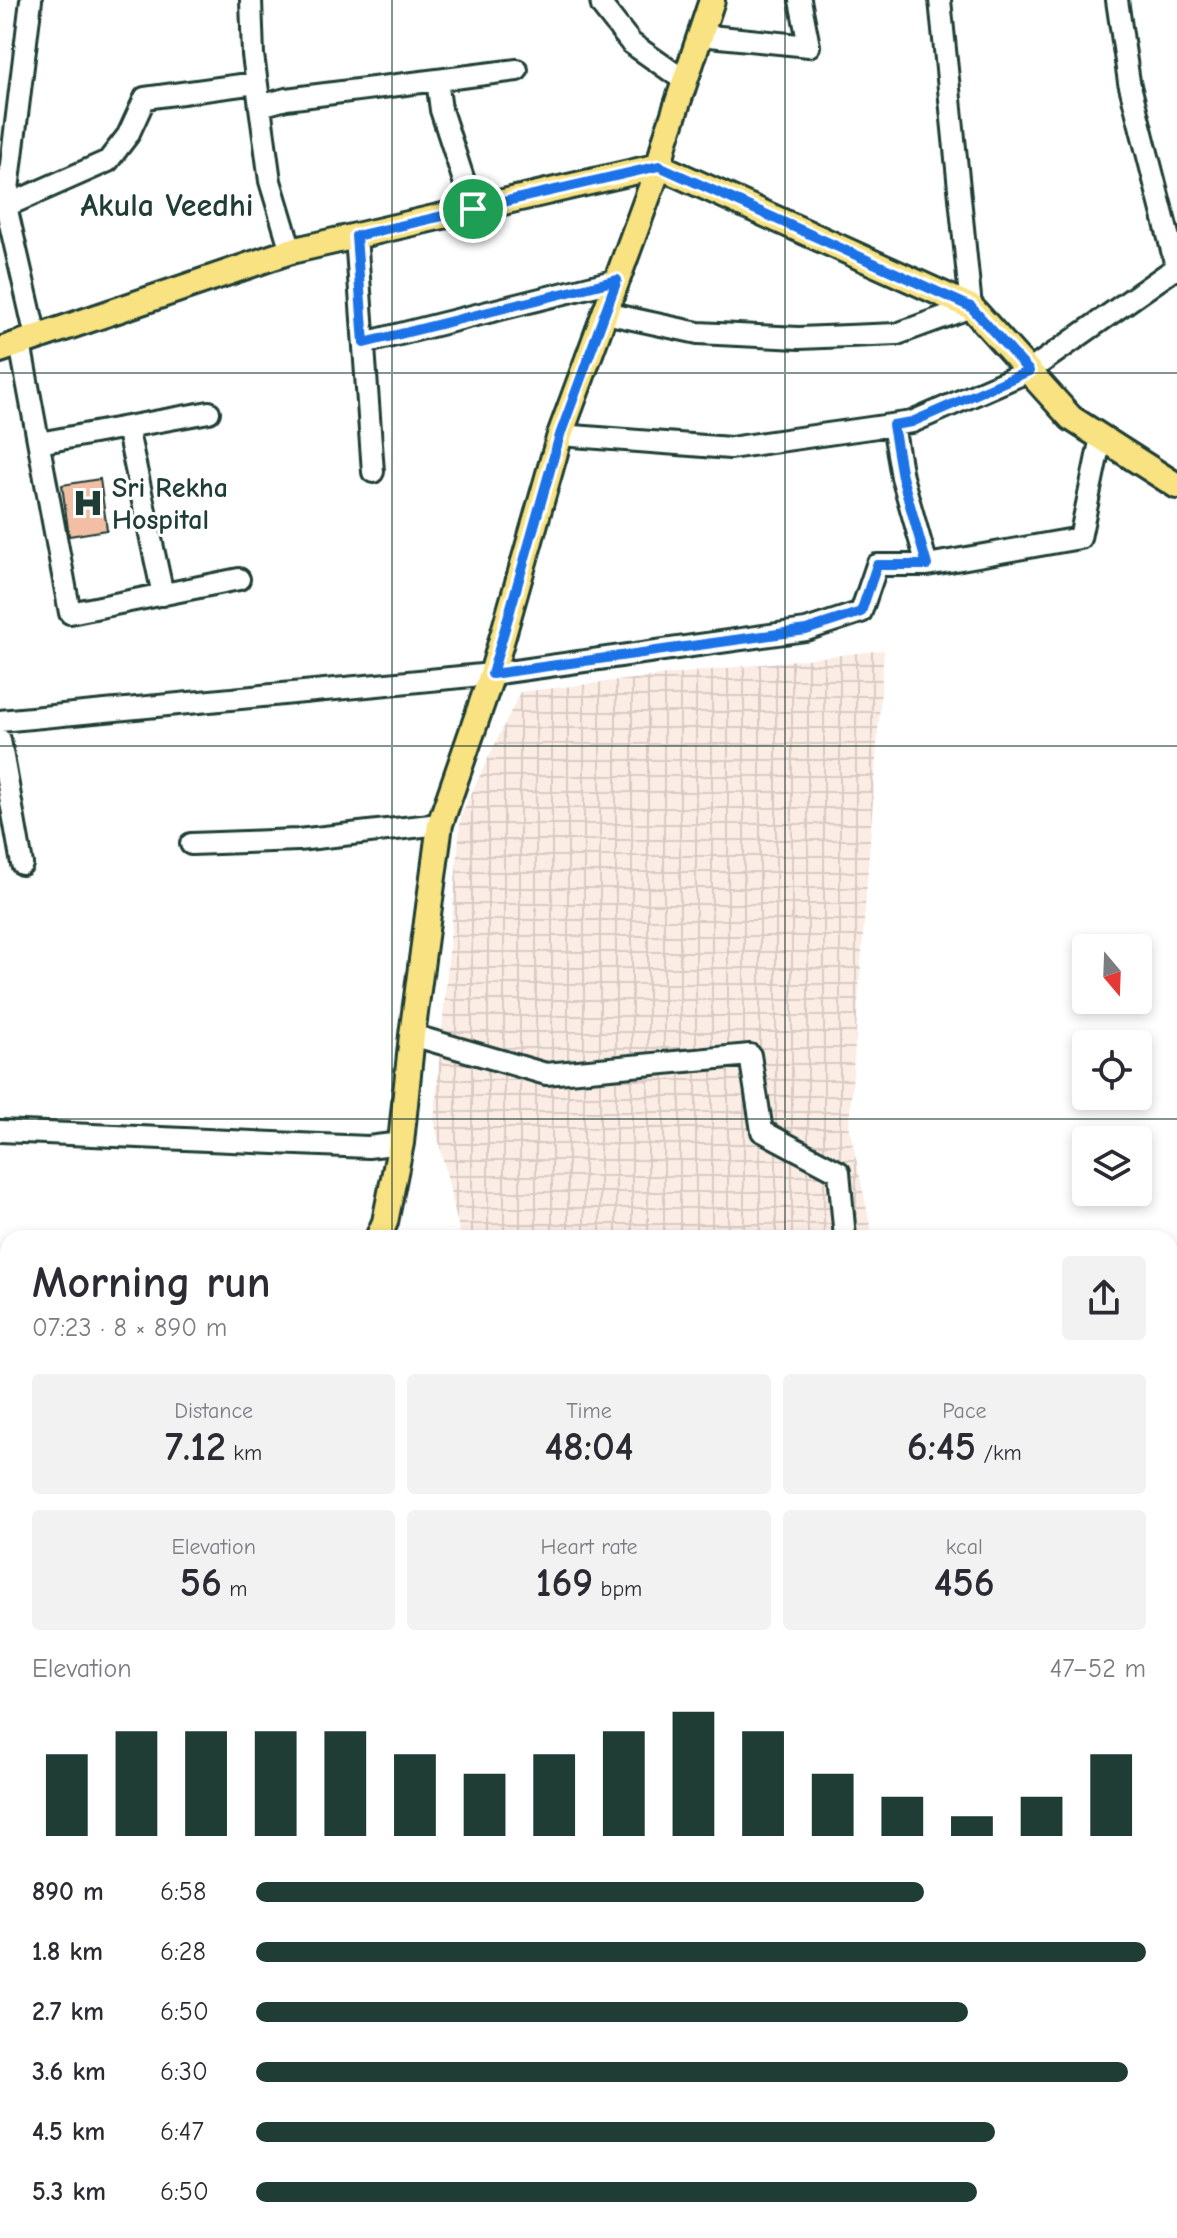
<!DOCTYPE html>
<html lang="en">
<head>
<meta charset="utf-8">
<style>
	body { margin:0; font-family:"Comic Neue",sans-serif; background:#f2f2f3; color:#2b2b33; height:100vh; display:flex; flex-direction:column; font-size:30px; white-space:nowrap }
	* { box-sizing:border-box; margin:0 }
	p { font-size:26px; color:#7c7c81 }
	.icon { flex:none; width:44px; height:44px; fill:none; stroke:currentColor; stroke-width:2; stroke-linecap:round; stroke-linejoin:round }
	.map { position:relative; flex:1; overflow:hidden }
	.drawer { position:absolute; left:0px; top:1230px; width:1178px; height:1008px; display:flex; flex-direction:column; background:#fff; border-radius:24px 24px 0 0; box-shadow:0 4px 12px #0003 }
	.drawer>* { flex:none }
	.needle { width:52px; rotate:161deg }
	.tools { position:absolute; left:1072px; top:934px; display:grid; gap:16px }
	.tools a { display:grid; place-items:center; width:80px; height:80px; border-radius:8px; background:#fff; box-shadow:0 4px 12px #0003; font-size:40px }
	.pin { position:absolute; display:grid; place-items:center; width:68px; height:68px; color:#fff; margin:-34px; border:4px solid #fff; border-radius:50%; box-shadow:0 2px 8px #0007 }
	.round { display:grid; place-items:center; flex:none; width:84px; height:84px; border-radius:8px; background:#f2f2f3 }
	.headline { display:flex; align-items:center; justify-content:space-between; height:136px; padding:0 32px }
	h1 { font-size:44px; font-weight:800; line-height:60px }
	.metrics { display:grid; grid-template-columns:repeat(3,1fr); gap:12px; height:136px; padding:8px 32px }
	.metrics div { display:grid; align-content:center; border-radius:8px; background:#f2f2f3; text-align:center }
	.metrics b { font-size:40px; font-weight:800 }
	.metrics small { font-size:22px; font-weight:400 }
	.metrics p { font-size:22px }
	.chart { height:224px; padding:16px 32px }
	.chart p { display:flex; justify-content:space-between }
	.chart svg { width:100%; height:144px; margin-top:8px; stroke:#1f3d34; stroke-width:6 }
	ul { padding:0 32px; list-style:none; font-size:26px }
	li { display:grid; grid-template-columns:128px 96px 1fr; align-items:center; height:60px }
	li i { height:20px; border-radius:10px; background:#1f3d34 }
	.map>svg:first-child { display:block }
</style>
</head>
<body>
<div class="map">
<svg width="1177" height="2238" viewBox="0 0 1177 2238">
	<defs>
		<pattern id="industrial-grid" width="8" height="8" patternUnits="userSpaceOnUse" patternTransform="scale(2)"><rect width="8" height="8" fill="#fbece4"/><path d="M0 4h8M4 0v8" fill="none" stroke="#d7cbc4"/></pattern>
	</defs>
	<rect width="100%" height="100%" fill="#fff"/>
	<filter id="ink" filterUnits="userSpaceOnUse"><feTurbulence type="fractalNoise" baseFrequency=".0125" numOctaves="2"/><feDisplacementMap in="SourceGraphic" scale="16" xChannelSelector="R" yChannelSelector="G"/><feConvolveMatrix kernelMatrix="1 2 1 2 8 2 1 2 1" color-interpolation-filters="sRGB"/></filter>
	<g filter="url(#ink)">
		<path fill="url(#industrial-grid)" d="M 884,650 L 849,1126 L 873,1238 L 461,1238 L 434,1120 L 461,815 L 520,692 Z"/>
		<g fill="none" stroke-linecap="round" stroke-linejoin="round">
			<path stroke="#86d1e6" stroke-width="18" d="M 8,2230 L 23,2238"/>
		</g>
		<path fill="#f3bfa4" stroke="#1f3d34" stroke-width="2" d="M 100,479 L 107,530 L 69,536 L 62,485 Z"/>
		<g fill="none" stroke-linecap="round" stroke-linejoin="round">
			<g stroke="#1f3d34" stroke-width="26">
				<path id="minor" d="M 31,0 L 6,206 L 36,337
					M 251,0 L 253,55 L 270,181 L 291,251
					M 601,0 L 602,6 L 631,43 L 685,81
					M 1117,0 L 1129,82 L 1177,270
					M 700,35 L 809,46 L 800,0
					M 437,80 L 441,110 L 473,209
					M 260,106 L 286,99 L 517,70
					M 0,206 L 6,206 L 108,161 L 128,135 L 145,98 L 256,83
					M 356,236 L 373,472
					M 605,313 L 698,333 L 799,338 L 897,334 L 971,307 L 940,0
					M 20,343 L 70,613 L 239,579
					M 364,343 L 617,280
					M 893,425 L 902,477 L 927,565
					M 127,427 L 163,595
					M 560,435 L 730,448 L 912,422 L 1029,371 L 1177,267
					M 39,443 L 209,412
					M 0,721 L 492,674 L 806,630 L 861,612 L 877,565 L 927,565 L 1080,538 L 1101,437
					M 0,740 L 22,864
					M 191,844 L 298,840 L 440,824
					M 412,1035 L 546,1074 L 750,1055 L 762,1131 L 839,1172 L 845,1238
					M 0,1131 L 368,1147 L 401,1143
					M 0,1349 L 8,1349
					M 0,1437 L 8,1437
					M 0,1533 L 8,1532
					M 1170,1608 L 1177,1603
					M 0,1624 L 8,1625
					M 0,1661 L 8,1661
					M 0,1740 L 8,1739
					M 1170,1942 L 1177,1940
					M 0,2009 L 8,2009
					M 1170,2060 L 1177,2095
					M 1170,2135 L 1177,2134
					M 0,2202 L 8,2206
					M 1170,2225 L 1175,2238
					M 57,2230 L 74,2238
					M 691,2230 L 692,2238"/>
			</g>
			<g stroke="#1f3d34" stroke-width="30">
				<path id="major" d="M 0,350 L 291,251 L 659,166 L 971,307 L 1071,418 L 1177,486
					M 378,1238 L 385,1222 L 401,1143 L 412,1035 L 440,824 L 492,674 L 560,435 L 659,166 L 665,141 L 712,0
					M 0,2136 L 8,2121"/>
			</g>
			<use href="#minor" stroke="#fff" stroke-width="20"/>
			<use href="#major" stroke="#f8e281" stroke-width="24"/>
		</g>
	</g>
	<g fill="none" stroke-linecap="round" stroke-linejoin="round" filter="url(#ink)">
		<g stroke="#fff" stroke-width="16">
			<path id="route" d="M 659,166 L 971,307 L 1029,371 L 912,422 L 893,425 L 902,477 L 927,565 L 877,565 L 861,612 L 806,630 L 492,674 L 560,435 L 617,280 L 364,343 L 356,236 Z"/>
		</g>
		<use href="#route" stroke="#1a73e8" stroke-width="10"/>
	</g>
	<path fill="none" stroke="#1f3d34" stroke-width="2" stroke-opacity="0.55" d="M 392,0 L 392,1238M 785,0 L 785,1238M 0,373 L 1177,373M 0,746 L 1177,746M 0,1119 L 1177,1119M 0,1492 L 8,1492M 1170,1492 L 1177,1492M 0,1865 L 8,1865M 1170,1865 L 1177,1865M 392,2230 L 392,2238M 785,2230 L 785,2238"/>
	<defs>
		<g id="hospital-bare" transform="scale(2.4)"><path d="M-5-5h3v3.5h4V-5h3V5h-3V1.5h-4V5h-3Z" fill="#1f3d34" stroke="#fff" stroke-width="2.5" paint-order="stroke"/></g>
	</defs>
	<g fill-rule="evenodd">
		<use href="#hospital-bare" x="88" y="503"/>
	</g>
	<g text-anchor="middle" stroke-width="6" stroke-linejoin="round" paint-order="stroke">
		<g font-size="28" font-weight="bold" fill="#1f3d34" stroke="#fff" text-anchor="start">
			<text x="112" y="497">Sri Rekha<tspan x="112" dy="32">Hospital</tspan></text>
		</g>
		<g font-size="32" font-weight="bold" fill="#1f3d34" stroke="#fff">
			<text x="167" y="216">Akula Veedhi</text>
		</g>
	</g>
</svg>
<div class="tools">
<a><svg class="needle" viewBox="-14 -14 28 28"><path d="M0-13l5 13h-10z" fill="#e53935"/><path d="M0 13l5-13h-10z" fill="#7c7c81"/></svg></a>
<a><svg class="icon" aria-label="locate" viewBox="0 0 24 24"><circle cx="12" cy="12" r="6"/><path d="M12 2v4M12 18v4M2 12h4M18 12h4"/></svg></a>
<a><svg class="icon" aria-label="layers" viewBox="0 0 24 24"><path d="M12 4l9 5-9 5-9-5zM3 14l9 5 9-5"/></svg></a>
</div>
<div class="pin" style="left:473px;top:209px;background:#1e9e55"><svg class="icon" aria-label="arrive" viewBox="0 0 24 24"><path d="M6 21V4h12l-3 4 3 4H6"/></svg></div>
<section class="drawer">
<div class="headline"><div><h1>Morning run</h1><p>07:23 · 8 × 890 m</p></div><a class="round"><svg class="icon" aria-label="share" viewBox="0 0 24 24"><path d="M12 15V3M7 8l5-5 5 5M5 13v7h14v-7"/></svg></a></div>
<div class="metrics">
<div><p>Distance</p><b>7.12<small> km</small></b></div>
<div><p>Time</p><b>48:04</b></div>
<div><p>Pace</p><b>6:45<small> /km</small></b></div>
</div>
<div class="metrics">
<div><p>Elevation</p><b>56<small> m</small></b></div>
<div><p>Heart rate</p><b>169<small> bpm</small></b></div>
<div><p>kcal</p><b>456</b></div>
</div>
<div class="chart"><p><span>Elevation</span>47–52 m</p>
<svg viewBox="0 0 160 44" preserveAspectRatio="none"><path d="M5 44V19M15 44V12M25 44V12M35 44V12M45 44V12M55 44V19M65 44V25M75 44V19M85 44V12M95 44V6M105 44V12M115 44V25M125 44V32M135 44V38M145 44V32M155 44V19"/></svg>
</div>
<ul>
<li><b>890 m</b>6:58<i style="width:75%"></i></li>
<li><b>1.8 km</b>6:28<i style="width:100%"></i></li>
<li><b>2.7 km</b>6:50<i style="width:80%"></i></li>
<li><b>3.6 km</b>6:30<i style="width:98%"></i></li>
<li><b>4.5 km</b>6:47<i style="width:83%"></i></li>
<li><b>5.3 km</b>6:50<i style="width:81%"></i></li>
</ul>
</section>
</div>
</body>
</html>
